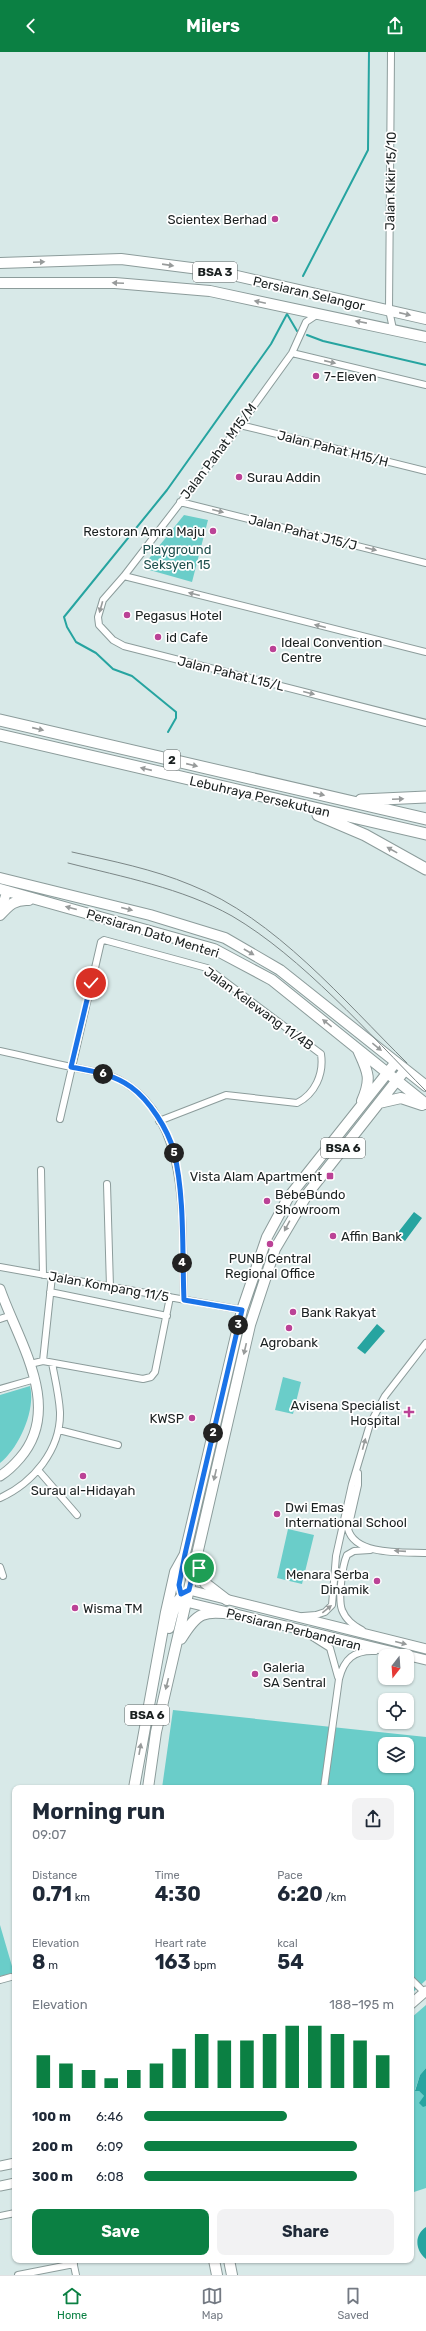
<!DOCTYPE html>
<html lang="en">
<head>
<meta charset="utf-8">
<style>
	body { margin:0; font-family:Rubik,sans-serif; background:#f2f2f3; color:#1f2937; height:100vh; display:flex; flex-direction:column; font-size:15px; white-space:nowrap }
	* { box-sizing:border-box; margin:0 }
	p { font-size:13px; color:#747a83 }
	.icon { flex:none; width:22px; height:22px; fill:none; stroke:currentColor; stroke-width:2; stroke-linecap:round; stroke-linejoin:round }
	.map { position:relative; flex:1; overflow:hidden }
	.drawer { position:absolute; left:12px; top:1733px; width:402px; height:478px; display:flex; flex-direction:column; background:#fff; border-radius:8px; box-shadow:0 1px 3px #0004 }
	.drawer>* { flex:none }
	.needle { width:26px; rotate:197deg }
	.tools { position:absolute; left:378px; top:1597px; display:grid; gap:8px }
	.tools a { display:grid; place-items:center; width:36px; height:36px; border-radius:8px; background:#fff; box-shadow:0 1px 3px #0004; font-size:20px }
	.pin { position:absolute; display:grid; place-items:center; width:34px; height:34px; color:#fff; margin:-17px; border:2px solid #fff; border-radius:50%; box-shadow:0 1px 4px #0007 }
	.km { position:absolute; width:20px; height:20px; margin:-10px; border-radius:50%; background:#222; color:#fff; font-size:11px; line-height:20px; text-align:center }
	.round { display:grid; place-items:center; flex:none; width:42px; height:42px; border-radius:8px; background:#f2f2f3 }
	.headline { display:flex; align-items:center; justify-content:space-between; height:68px; padding:0 20px }
	h1 { font-size:22px; font-weight:700; line-height:30px }
	.metrics { display:grid; grid-template-columns:repeat(3,1fr); gap:6px; height:68px; padding:4px 20px }
	.metrics div { display:grid; align-content:center }
	.metrics b { font-size:20px; font-weight:700 }
	.metrics small { font-size:11px; font-weight:400 }
	.metrics p { font-size:11px }
	.chart { height:112px; padding:8px 20px }
	.chart p { display:flex; justify-content:space-between }
	.chart svg { width:100%; height:72px; margin-top:4px; stroke:#0b8043; stroke-width:6 }
	.action { display:flex; gap:8px; margin-top:auto; padding:8px 20px }
	.action a { flex:1; height:46px; border-radius:8px; background:#0b8043; color:#fff; font-size:16px; font-weight:700; line-height:46px; text-align:center }
	.action a+a { background:#f2f2f3; color:#1f2937 }
	ul { padding:0 20px; list-style:none; font-size:13px }
	li { display:grid; grid-template-columns:64px 48px 1fr; align-items:center; height:30px }
	li i { height:10px; border-radius:5px; background:#0b8043 }
	header { display:flex; justify-content:space-between; align-items:center; height:52px; padding:0 20px; background:#0b8043; color:#fff; font-size:18px; font-weight:700 }
	.menu { display:flex; justify-content:space-around; align-items:center; height:56px; border-top:1px solid #e0e1e3; background:#fff; font-size:11px; color:#747a83 }
	.menu a { display:grid; justify-items:center; gap:2px }
	.menu .current { color:#0b8043 }
	.map>svg:first-child { display:block }
</style>
</head>
<body>
<header><svg class="icon" aria-label="back" viewBox="0 0 24 24"><path d="M15 5l-7 7 7 7"/></svg>Milers<svg class="icon" aria-label="share" viewBox="0 0 24 24"><path d="M12 15V3M7 8l5-5 5 5M5 13v7h14v-7"/></svg></header>
<div class="map">
<svg width="426" height="2223" viewBox="0 0 426 2223">
	<rect width="100%" height="100%" fill="#d8e9e8"/>
	<path fill="#6acdc9" fill-rule="evenodd" d="M 184,463 L 208,468 L 192,530 L 146,517 L 143,514 Z
		M 283,1325 L 301,1330 L 293,1362 L 275,1358 Z
		M 30,1334 C 36,1358 19,1396 0,1411 L 0,1343 Z
		M 288,1477 L 314,1483 L 302,1532 L 277,1526 Z
		M 173,1658 L 426,1685 L 426,1928 L 411,1942 L 411,1736 L 162,1736 ZM 385,1692 L 407,1692 L 407,1714 L 385,1714 Z
		M 0,1873 L 14,1921 L 0,1924 Z
		M 426,1953 L 426,2016 L 420,2023 L 415,2038 L 419,2039 L 426,2046 L 426,2136 L 411,2141 L 411,1966 Z"/>
	<path fill="#26a4a0" d="M 414,1160 L 422,1166 L 405,1189 L 396,1183 Z
		M 377,1272 L 385,1279 L 365,1302 L 357,1296 Z
		M 426,2016 L 426,2054 L 423,2055 L 419,2051 L 424,2044 L 419,2039 L 415,2039 L 420,2023 Z
		M 426,2175 L 426,2207 C 415,2198 414,2183 426,2175 Z"/>
	<g fill="none" stroke-linecap="round" stroke-linejoin="round">
		<path stroke="#26a4a0" stroke-width="2" d="M 303,224 L 368,98 L 369,0
			M 287,262 L 297,279
			M 307,283 L 323,289 L 426,313
			M 168,680 L 176,666 L 176,660 L 132,624 L 113,617 L 96,601 L 76,590 L 67,575 L 64,565 L 167,438 L 271,292 L 287,262"/>
		<g stroke="#8c9c9b" stroke-width="8">
			<path id="street" d="M 391,0 L 389,258 L 393,277
				M 318,262 L 306,270 L 292,301 L 240,373 L 124,524 L 103,548 L 98,565 L 99,573 L 113,588 L 124,594 L 426,671
				M 292,301 L 426,333
				M 240,373 L 426,419
				M 180,450 L 426,511
				M 124,524 L 426,600
				M 0,999 C 24,1004 47,1010 71,1015 C 86,1018 103,1020 118,1027 C 193,1065 181,1177 184,1248
				M 60,1067 L 101,890 L 104,888 L 207,916 L 321,1002 C 324,1022 315,1042 297,1051 L 226,1043 L 159,1069
				M 41,1118 L 43,1223
				M 107,1132 L 110,1235
				M 0,1215 L 242,1258
				M 50,1240 L 167,1264
				M 0,1267 L 9,1264
				M 43,1309 L 52,1224
				M 30,1312 L 43,1309 L 143,1327 L 151,1325 L 155,1320 L 170,1245
				M 0,1337 L 35,1327
				M 59,1378 L 118,1393
				M 38,1418 L 77,1463
				M 358,1421 L 358,1433 L 348,1477 C 355,1504 404,1500 426,1501
				M 0,1446 C 33,1431 61,1398 60,1360 C 59,1343 55,1327 52,1311
				M 0,1515 L 3,1524
				M 303,1564 L 316,1563 L 325,1560 L 332,1553 L 336,1504 L 352,1432 L 370,1372 L 385,1344 L 426,1291
				M 362,1578 C 353,1573 346,1568 342,1558 C 338,1547 342,1514 347,1503 L 354,1499 L 370,1498
				M 311,1584 L 330,1596 L 338,1625
				M 324,1736 L 339,1627 C 344,1607 354,1598 375,1599
				M 411,1927 L 424,1940
				M 0,1928 L 11,1925
				M 0,2164 L 15,2161
				M 73,2209 L 76,2223
				M 18,2223 L 74,2212"/>
		</g>
		<g stroke="#8c9c9b" stroke-width="11">
			<path id="secondary" d="M 0,861 L 7,839
				M 0,1237 C 18,1289 64,1355 20,1406 C 14,1413 8,1419 0,1424
				M 189,1538 L 426,1597
				M 186,1550 L 426,1608
				M 411,1952 L 426,1939
				M 0,2114 L 15,2111
				M 0,2134 L 15,2131"/>
		</g>
		<g stroke="#8c9c9b" stroke-width="12">
			<path id="primary" d="M 0,211 L 121,207 L 215,219 L 426,267
				M 0,231 L 115,231 L 210,239 L 426,285
				M 0,826 L 150,863 L 225,886 L 280,918 L 426,1034
				M 0,837 L 214,897 L 272,928 L 426,1052
				M 0,863 C 9,853 15,847 29,848
				M 358,998 C 368,1020 372,1026 362,1049
				M 379,1051 L 401,1046 L 422,1053
				M 185,1501 L 242,1258 L 267,1185 L 288,1146 L 396,1010
				M 198,1508 L 205,1531 L 227,1548
				M 169,1576 C 173,1560 175,1547 189,1538
				M 181,1587 C 198,1559 203,1559 235,1562
				M 134,1736 L 166,1560 L 175,1520 L 185,1502
				M 148,1736 L 156,1680 L 250,1273 L 275,1197 L 308,1141 L 405,1018
				M 214,2208 L 217,2223
				M 229,2208 L 232,2223"/>
		</g>
		<g stroke="#8c9c9b" stroke-width="13">
			<path id="highway" d="M 0,668 L 426,767
				M 0,683 L 426,782
				M 361,748 L 426,745
				M 318,763 L 365,783 L 426,817"/>
		</g>
		<use href="#street" stroke="#fff" stroke-width="6"/>
		<use href="#secondary" stroke="#fff" stroke-width="9"/>
		<use href="#primary" stroke="#fff" stroke-width="10"/>
		<use href="#highway" stroke="#fff" stroke-width="11"/>
		<path stroke="#7b8686" stroke-width="1" d="M 72,800 C 112,809 153,817 191,833 C 275,866 344,949 407,1011
			M 68,811 C 123,825 182,836 232,864 C 302,905 369,982 426,1039"/>
	</g>
	<defs><path id="oneway-solid" d="M-6-.8H1V-3.2L6.5 0L1 3.2V.8H-6Z"/></defs>
	<g fill="#989b9b">
		<use href="#oneway-solid" transform="translate(39 210) rotate(-2)"/>
		<use href="#oneway-solid" transform="translate(168 213) rotate(8)"/>
		<use href="#oneway-solid" transform="translate(118 231) rotate(-177)"/>
		<use href="#oneway-solid" transform="translate(260 250) rotate(-168)"/>
		<use href="#oneway-solid" transform="translate(405 262) rotate(13)"/>
		<use href="#oneway-solid" transform="translate(361 270) rotate(-169)"/>
		<use href="#oneway-solid" transform="translate(330 310) rotate(13)"/>
		<use href="#oneway-solid" transform="translate(218 459) rotate(14)"/>
		<use href="#oneway-solid" transform="translate(371 497) rotate(14)"/>
		<use href="#oneway-solid" transform="translate(194 542) rotate(-166)"/>
		<use href="#oneway-solid" transform="translate(101 555) rotate(106)"/>
		<use href="#oneway-solid" transform="translate(320 574) rotate(-166)"/>
		<use href="#oneway-solid" transform="translate(309 641) rotate(14)"/>
		<use href="#oneway-solid" transform="translate(38 677) rotate(13)"/>
		<use href="#oneway-solid" transform="translate(192 713) rotate(13)"/>
		<use href="#oneway-solid" transform="translate(146 717) rotate(-167)"/>
		<use href="#oneway-solid" transform="translate(319 742) rotate(13)"/>
		<use href="#oneway-solid" transform="translate(398 747) rotate(-3)"/>
		<use href="#oneway-solid" transform="translate(392 798) rotate(-151)"/>
		<use href="#oneway-solid" transform="translate(71 856) rotate(-165)"/>
		<use href="#oneway-solid" transform="translate(127 857) rotate(14)"/>
		<use href="#oneway-solid" transform="translate(249 900) rotate(30)"/>
		<use href="#oneway-solid" transform="translate(327 971) rotate(-141)"/>
		<use href="#oneway-solid" transform="translate(377 995) rotate(39)"/>
		<use href="#oneway-solid" transform="translate(287 1174) rotate(118)"/>
		<use href="#oneway-solid" transform="translate(245 1297) rotate(103)"/>
		<use href="#oneway-solid" transform="translate(364 1392) rotate(-75)"/>
		<use href="#oneway-solid" transform="translate(215 1423) rotate(103)"/>
		<use href="#oneway-solid" transform="translate(400 1499) rotate(-176)"/>
		<use href="#oneway-solid" transform="translate(327 1557) rotate(-39)"/>
		<use href="#oneway-solid" transform="translate(401 1591) rotate(14)"/>
		<use href="#oneway-solid" transform="translate(167 1632) rotate(104)"/>
		<use href="#oneway-solid" transform="translate(140 1697) rotate(-80)"/>
	</g>
	<g fill="none" stroke-linecap="round" stroke-linejoin="round">
		<g stroke="#fff" stroke-width="8">
			<path id="route" d="M 91,931 L 71,1015 C 92,1019 113,1022 131,1035 C 149,1048 168,1077 174,1100 C 185,1145 182,1201 184,1248 L 242,1258 L 185,1502 L 179,1533 L 181,1542 L 189,1538 L 197,1504 L 199,1516"/>
		</g>
		<use href="#route" stroke="#1a73e8" stroke-width="5"/>
	</g>
	<g fill="#bb4296" stroke="#fff" stroke-width="1.5">
		<circle cx="275" cy="167" r="4"/>
		<circle cx="316" cy="324" r="4"/>
		<circle cx="239" cy="425" r="4"/>
		<circle cx="213" cy="479" r="4"/>
		<circle cx="127" cy="563" r="4"/>
		<circle cx="158" cy="585" r="4"/>
		<circle cx="273" cy="597" r="4"/>
		<rect x="326" y="1120" width="8" height="8" rx="2"/>
		<circle cx="267" cy="1149" r="4"/>
		<circle cx="333" cy="1184" r="4"/>
		<circle cx="270" cy="1192" r="4"/>
		<circle cx="293" cy="1260" r="4"/>
		<circle cx="289" cy="1276" r="4"/>
		<path d="M407 1354h4v4h4v4h-4v4h-4v-4h-4v-4h4z"/>
		<circle cx="192" cy="1366" r="4"/>
		<circle cx="83" cy="1424" r="4"/>
		<circle cx="277" cy="1462" r="4"/>
		<circle cx="377" cy="1529" r="4"/>
		<circle cx="75" cy="1556" r="4"/>
		<circle cx="255" cy="1622" r="4"/>
	</g>
	<g text-anchor="middle" stroke-width="3.5" stroke-linejoin="round" paint-order="stroke">
		<g fill="#fff" stroke="#5f6464" stroke-width="1">
			<rect x="193" y="210" width="44" height="20" rx="3"/>
			<rect x="164" y="698" width="16" height="20" rx="3"/>
			<rect x="321" y="1086" width="44" height="20" rx="3"/>
			<rect x="125" y="1653" width="44" height="20" rx="3"/>
		</g>
		<g font-size="12" font-weight="bold" fill="#1b2121">
			<text x="215" y="224">BSA 3</text>
			<text x="172" y="712">2</text>
			<text x="343" y="1100">BSA 6</text>
			<text x="147" y="1667">BSA 6</text>
		</g>
		<g font-size="13" fill="#1b2121" stroke="#fff">
			<text transform="translate(390 129) rotate(-89)" y="5">Jalan Kikir 15/10</text>
			<text transform="translate(309 241) rotate(13)" y="5">Persiaran Selangor</text>
			<text transform="translate(333 396) rotate(14)" y="5">Jalan Pahat H15/H</text>
			<text transform="translate(218 399) rotate(-53)" y="5">Jalan Pahat M15/M</text>
			<text transform="translate(303 480) rotate(14)" y="5">Jalan Pahat J15/J</text>
			<text transform="translate(231 621) rotate(14)" y="5">Jalan Pahat L15/L</text>
			<text transform="translate(260 744) rotate(13)" y="5">Lebuhraya Persekutuan</text>
			<text transform="translate(153 881) rotate(17)" y="5">Persiaran Dato Menteri</text>
			<text transform="translate(259 956) rotate(36)" y="5">Jalan Kelewang 11/4B</text>
			<text transform="translate(109 1234) rotate(10)" y="5">Jalan Kompang 11/5</text>
			<text transform="translate(294 1577) rotate(14)" y="5">Persiaran Perbandaran</text>
		</g>
		<g font-size="13" fill="#1b2121" stroke="#fff" text-anchor="start">
			<text x="267" y="172" text-anchor="end">Scientex Berhad</text>
			<text x="324" y="329">7-Eleven</text>
			<text x="247" y="430">Surau Addin</text>
			<text x="205" y="484" text-anchor="end">Restoran Amra Maju</text>
			<text x="135" y="568">Pegasus Hotel</text>
			<text x="166" y="590">id Cafe</text>
			<text x="281" y="595">Ideal Convention<tspan x="281" dy="15">Centre</tspan></text>
			<text x="322" y="1129" text-anchor="end">Vista Alam Apartment</text>
			<text x="275" y="1147">BebeBundo<tspan x="275" dy="15">Showroom</tspan></text>
			<text x="341" y="1189">Affin Bank</text>
			<text x="270" y="1211" text-anchor="middle">PUNB Central<tspan x="270" dy="15">Regional Office</tspan></text>
			<text x="301" y="1265">Bank Rakyat</text>
			<text x="289" y="1295" text-anchor="middle">Agrobank</text>
			<text x="400" y="1358" text-anchor="end">Avisena Specialist<tspan x="400" dy="15">Hospital</tspan></text>
			<text x="184" y="1371" text-anchor="end">KWSP</text>
			<text x="83" y="1443" text-anchor="middle">Surau al-Hidayah</text>
			<text x="285" y="1460">Dwi Emas<tspan x="285" dy="15">International School</tspan></text>
			<text x="369" y="1527" text-anchor="end">Menara Serba<tspan x="369" dy="15">Dinamik</tspan></text>
			<text x="83" y="1561">Wisma TM</text>
			<text x="263" y="1620">Galeria<tspan x="263" dy="15">SA Sentral</tspan></text>
		</g>
		<g font-size="13" fill="#1e504e" stroke="#fff">
			<text x="177" y="502">Playground<tspan x="177" dy="15">Seksyen 15</tspan></text>
		</g>
	</g>
</svg>
<div class="tools">
<a><svg class="needle" viewBox="-14 -14 28 28"><path d="M0-13l5 13h-10z" fill="#e53935"/><path d="M0 13l5-13h-10z" fill="#747a83"/></svg></a>
<a><svg class="icon" aria-label="locate" viewBox="0 0 24 24"><circle cx="12" cy="12" r="6"/><path d="M12 2v4M12 18v4M2 12h4M18 12h4"/></svg></a>
<a><svg class="icon" aria-label="layers" viewBox="0 0 24 24"><path d="M12 4l9 5-9 5-9-5zM3 14l9 5 9-5"/></svg></a>
</div>
<div class="pin" style="left:199px;top:1516px;background:#1e9e55"><svg class="icon" aria-label="arrive" viewBox="0 0 24 24"><path d="M6 21V4h12l-3 4 3 4H6"/></svg></div>
<div class="pin" style="left:91px;top:931px;background:#d93025"><svg class="icon" aria-label="check" viewBox="0 0 24 24"><path d="M5 12l5 5 9-10"/></svg></div>
<b class="km" style="left:213px;top:1381px">2</b>
<b class="km" style="left:238px;top:1273px">3</b>
<b class="km" style="left:182px;top:1211px">4</b>
<b class="km" style="left:174px;top:1101px">5</b>
<b class="km" style="left:103px;top:1022px">6</b>
<section class="drawer">
<div class="headline"><div><h1>Morning run</h1><p>09:07</p></div><a class="round"><svg class="icon" aria-label="share" viewBox="0 0 24 24"><path d="M12 15V3M7 8l5-5 5 5M5 13v7h14v-7"/></svg></a></div>
<div class="metrics">
<div><p>Distance</p><b>0.71<small> km</small></b></div>
<div><p>Time</p><b>4:30</b></div>
<div><p>Pace</p><b>6:20<small> /km</small></b></div>
</div>
<div class="metrics">
<div><p>Elevation</p><b>8<small> m</small></b></div>
<div><p>Heart rate</p><b>163<small> bpm</small></b></div>
<div><p>kcal</p><b>54</b></div>
</div>
<div class="chart"><p><span>Elevation</span>188–195 m</p>
<svg viewBox="0 0 160 44" preserveAspectRatio="none"><path d="M5 44V24M15 44V29M25 44V33M35 44V38M45 44V33M55 44V29M65 44V20M75 44V11M85 44V15M95 44V15M105 44V11M115 44V6M125 44V6M135 44V11M145 44V15M155 44V24"/></svg>
</div>
<ul>
<li><b>100 m</b>6:46<i style="width:57%"></i></li>
<li><b>200 m</b>6:09<i style="width:85%"></i></li>
<li><b>300 m</b>6:08<i style="width:85%"></i></li>
</ul>
<div class="action"><a>Save</a><a>Share</a></div>
</section>
</div>
<nav class="menu">
<a class="current"><svg class="icon" aria-label="home" viewBox="0 0 24 24"><path d="M3 11l9-7 9 7M6 9v11h12V9"/></svg>Home</a>
<a><svg class="icon" aria-label="map" viewBox="0 0 24 24"><path d="M3 6l6-2 6 2 6-2v14l-6 2-6-2-6 2zM9 4v14M15 6v14"/></svg>Map</a>
<a><svg class="icon" aria-label="saved" viewBox="0 0 24 24"><path d="M7 4h10v16l-5-4-5 4z"/></svg>Saved</a>
</nav>
</body>
</html>
